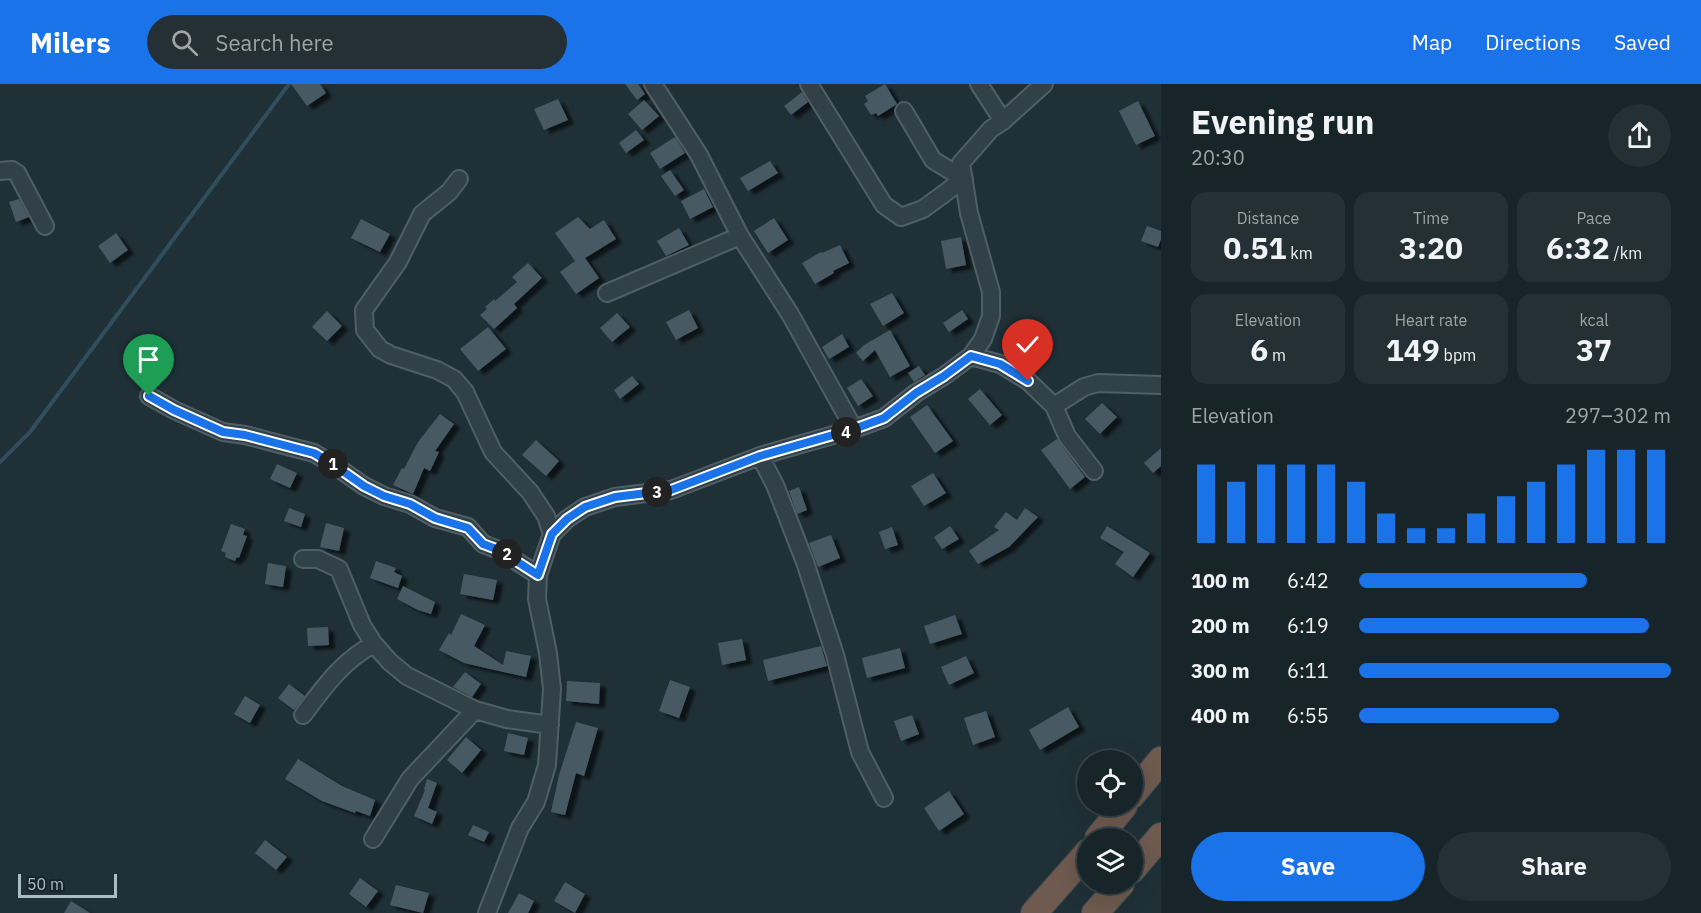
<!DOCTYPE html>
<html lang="en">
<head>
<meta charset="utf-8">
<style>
	body { margin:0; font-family:"IBM Plex Sans",sans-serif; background:#243035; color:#f1f3f6; height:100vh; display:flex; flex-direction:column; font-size:22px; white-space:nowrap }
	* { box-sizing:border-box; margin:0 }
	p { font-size:20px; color:#9ea4a8 }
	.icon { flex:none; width:33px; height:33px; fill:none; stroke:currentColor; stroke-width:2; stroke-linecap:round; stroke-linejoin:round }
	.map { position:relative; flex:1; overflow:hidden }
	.side { display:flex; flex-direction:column; background:#172429; width:540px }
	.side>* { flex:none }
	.controls { position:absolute; left:1077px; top:666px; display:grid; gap:12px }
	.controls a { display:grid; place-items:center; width:66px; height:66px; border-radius:50%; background:#172429; box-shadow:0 6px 24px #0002,0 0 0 2px #364146; font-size:30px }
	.scale { position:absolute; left:18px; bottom:15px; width:99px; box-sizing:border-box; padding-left:6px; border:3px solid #acbcc5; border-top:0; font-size:16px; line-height:21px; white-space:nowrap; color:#acbcc5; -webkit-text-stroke:4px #18252c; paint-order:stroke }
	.pin { position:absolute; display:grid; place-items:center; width:51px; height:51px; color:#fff; margin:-62px -26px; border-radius:50% 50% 50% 0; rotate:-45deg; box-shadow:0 0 6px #0007 }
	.pin .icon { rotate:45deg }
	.km { position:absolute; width:30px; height:30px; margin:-15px; border-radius:50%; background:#222; color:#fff; font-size:16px; line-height:30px; text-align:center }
	.round { display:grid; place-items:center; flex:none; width:63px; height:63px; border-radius:32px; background:#243035 }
	.summary { display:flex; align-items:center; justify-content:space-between; height:102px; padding:0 30px }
	h1 { font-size:33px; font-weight:700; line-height:45px }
	.stats { display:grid; grid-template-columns:repeat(3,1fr); gap:9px; height:102px; padding:6px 30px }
	.stats div { display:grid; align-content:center; border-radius:15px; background:#243035; text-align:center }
	.stats b { font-size:30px; font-weight:700 }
	.stats small { font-size:16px; font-weight:400 }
	.stats p { font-size:16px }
	.chart { height:168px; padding:12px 30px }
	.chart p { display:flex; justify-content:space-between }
	.chart svg { width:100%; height:108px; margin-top:6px; stroke:#1a73e8; stroke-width:6 }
	.cta { display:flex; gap:12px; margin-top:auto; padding:12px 30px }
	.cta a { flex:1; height:69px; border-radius:36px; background:#1a73e8; color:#fff; font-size:24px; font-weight:700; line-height:69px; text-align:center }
	.cta a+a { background:#243035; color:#f1f3f6 }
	ul { padding:0 30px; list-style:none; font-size:20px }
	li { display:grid; grid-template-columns:96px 72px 1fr; align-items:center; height:45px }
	li i { height:15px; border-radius:8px; background:#1a73e8 }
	header { display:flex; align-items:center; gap:36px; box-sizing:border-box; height:84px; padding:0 30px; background:#1a73e8; color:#fff }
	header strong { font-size:28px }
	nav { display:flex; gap:33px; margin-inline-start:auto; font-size:21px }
	.search { width:420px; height:54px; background:#243035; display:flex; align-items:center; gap:15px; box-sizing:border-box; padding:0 21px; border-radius:33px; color:#9ea4a8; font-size:22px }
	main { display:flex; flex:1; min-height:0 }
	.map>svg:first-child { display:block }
</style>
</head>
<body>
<header>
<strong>Milers</strong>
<div class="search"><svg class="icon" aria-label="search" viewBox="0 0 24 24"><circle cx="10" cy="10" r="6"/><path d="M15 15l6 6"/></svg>Search here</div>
<nav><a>Map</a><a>Directions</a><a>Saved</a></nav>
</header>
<main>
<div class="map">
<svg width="1161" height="829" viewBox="0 0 1161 829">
	<defs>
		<filter id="shadow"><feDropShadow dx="6" dy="4" stdDeviation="1.5" flood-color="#0009"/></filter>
	</defs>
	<rect width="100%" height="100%" fill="#1f3037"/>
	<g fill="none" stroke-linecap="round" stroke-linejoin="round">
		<path stroke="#304e5d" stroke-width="4" d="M 0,378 L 30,348 L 289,0"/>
	</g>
	<path fill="#475a64" filter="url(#shadow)" d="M 291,0 L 320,0 L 326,9 L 307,22 Z
		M 625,0 L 638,0 L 645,10 L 637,16 Z
		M 885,0 L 897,20 L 878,32 L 876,29 L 871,31 L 864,20 L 868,17 L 865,12 Z
		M 802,8 L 808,18 L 791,31 L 784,22 Z
		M 558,15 L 568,36 L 544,46 L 534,25 Z
		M 644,16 L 659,32 L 642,46 L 628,30 Z
		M 1138,17 L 1155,52 L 1136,61 L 1119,27 Z
		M 636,46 L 644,56 L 626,69 L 619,59 Z
		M 675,53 L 685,69 L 660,85 L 650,69 Z
		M 770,77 L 778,89 L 748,107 L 740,94 Z
		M 670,86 L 684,106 L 675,112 L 661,92 Z
		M 704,105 L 713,123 L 690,135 L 681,117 Z
		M 19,115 L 29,133 L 16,138 L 9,118 Z
		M 578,133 L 590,145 L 604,136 L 616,155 L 585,174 L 599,194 L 576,210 L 560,188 L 575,177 L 555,149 Z
		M 774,134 L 788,156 L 768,169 L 754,147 Z
		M 361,135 L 390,150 L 380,168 L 351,154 Z
		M 1147,142 L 1161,147 L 1161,155 L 1158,163 L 1141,157 Z
		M 679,144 L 689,161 L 666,172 L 657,157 Z
		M 116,149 L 128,166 L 110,179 L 98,162 Z
		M 961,153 L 966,181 L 946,185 L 941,157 Z
		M 840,161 L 849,179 L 833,187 L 834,189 L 815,200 L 802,179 L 821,168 L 822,169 Z
		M 528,179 L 542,194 L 514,220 L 517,224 L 494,245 L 480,231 L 487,225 L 485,223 L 494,215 L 495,217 L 517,198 L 512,193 Z
		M 892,209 L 904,229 L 883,242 L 870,220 Z
		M 689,226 L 698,244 L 676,256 L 666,238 Z
		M 962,226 L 968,235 L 949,248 L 943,239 Z
		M 327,227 L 342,242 L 327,257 L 312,243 Z
		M 617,229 L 630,243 L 612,258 L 600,244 Z
		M 488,243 L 506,265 L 478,287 L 460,265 Z
		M 890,246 L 910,282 L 890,293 L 875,266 L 863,277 L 856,269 L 864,261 Z
		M 842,250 L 849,263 L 829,275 L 822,263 Z
		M 919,282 L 925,291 L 914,298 L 908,289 Z
		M 632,292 L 639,300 L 620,315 L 614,306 Z
		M 861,295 L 873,312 L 858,322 L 847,304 Z
		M 980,305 L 1002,331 L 990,341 L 968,315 Z
		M 1102,319 L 1117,333 L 1100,350 L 1085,335 Z
		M 927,321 L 953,357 L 935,369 L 910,333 Z
		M 440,330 L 454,340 L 435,367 L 439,368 L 430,387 L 424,384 L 413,410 L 393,401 L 402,384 L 404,385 L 418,358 Z
		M 1057,355 L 1085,393 L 1070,405 L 1041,366 Z
		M 536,356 L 559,377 L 546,392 L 522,371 Z
		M 1161,364 L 1161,382 L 1153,389 L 1144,379 Z
		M 277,380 L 297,389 L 290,404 L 270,395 Z
		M 933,389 L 946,409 L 924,422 L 911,402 Z
		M 799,403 L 807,426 L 797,430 L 789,407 Z
		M 289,424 L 305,430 L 301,443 L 284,437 Z
		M 1025,424 L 1038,433 L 1009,463 L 978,480 L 969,467 L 999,446 L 994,443 L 1006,428 L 1017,436 Z
		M 326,439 L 344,444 L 339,467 L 320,463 Z
		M 231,440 L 245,445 L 243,451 L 247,452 L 239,474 L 237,473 L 235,477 L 225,473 L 226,469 L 221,467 Z
		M 950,442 L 959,455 L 942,465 L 934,453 Z
		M 1107,442 L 1150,469 L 1133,493 L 1115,480 L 1124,468 L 1100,454 Z
		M 892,443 L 898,461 L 885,465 L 879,448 Z
		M 831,451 L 840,474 L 818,483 L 809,459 Z
		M 376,477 L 396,484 L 394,488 L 402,492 L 398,504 L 370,494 Z
		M 268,479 L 286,482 L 283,503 L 265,500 Z
		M 464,490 L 497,496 L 493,516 L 460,510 Z
		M 403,502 L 435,518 L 431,530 L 418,526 L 397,515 Z
		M 461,530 L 485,541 L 474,562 L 503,581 L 506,567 L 531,572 L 526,593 L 464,579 L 439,566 L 449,549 L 451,551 Z
		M 955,531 L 962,550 L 930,560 L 924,542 Z
		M 328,543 L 329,561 L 308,562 L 307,544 Z
		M 742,555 L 746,576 L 722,581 L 718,559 Z
		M 821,562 L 827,582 L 768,597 L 763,576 Z
		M 900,564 L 905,584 L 867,594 L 862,574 Z
		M 966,572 L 974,589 L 949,601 L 941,583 Z
		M 465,588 L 481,600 L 472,613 L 453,603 Z
		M 670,596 L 690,603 L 679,634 L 659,627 Z
		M 567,597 L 600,599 L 599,620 L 566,617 Z
		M 289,600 L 305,612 L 294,626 L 278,614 Z
		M 245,612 L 260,621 L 250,639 L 234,630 Z
		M 1068,623 L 1079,643 L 1040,666 L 1029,646 Z
		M 986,627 L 995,653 L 973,661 L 964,634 Z
		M 912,631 L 919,650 L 901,657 L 894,637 Z
		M 576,638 L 598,644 L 584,692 L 576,689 L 565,731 L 551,728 L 559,691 Z
		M 508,649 L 528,654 L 524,671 L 504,667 Z
		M 466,653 L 481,666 L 462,689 L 447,676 Z
		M 298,675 L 342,702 L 375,716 L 370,732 L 356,727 L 355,729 L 322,717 L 285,695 Z
		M 427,695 L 437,699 L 428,724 L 437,728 L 432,740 L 414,732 L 425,706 L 424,705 Z
		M 949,707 L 964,730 L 939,747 L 924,724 Z
		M 473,741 L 489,748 L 484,758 L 468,751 Z
		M 265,756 L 287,773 L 276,786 L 255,769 Z
		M 360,794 L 378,807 L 366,823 L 349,810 Z
		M 565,798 L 585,810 L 575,829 L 554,817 Z
		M 396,801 L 429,809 L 423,829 L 390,821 Z
		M 519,809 L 534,817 L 528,829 L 508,829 Z
		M 71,817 L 90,829 L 64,829 Z"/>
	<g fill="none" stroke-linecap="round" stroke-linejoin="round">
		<g stroke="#505e66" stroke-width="20">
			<path id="minor" d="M 653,0 L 699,71 L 740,152 L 790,230 L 854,345
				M 809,0 L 884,121 L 901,133 L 923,125 L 964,95 L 933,76 L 904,27
				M 979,0 L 1003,37
				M 0,87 L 12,86 L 17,89 L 45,142
				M 459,95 L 449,108 L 422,130 L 398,178 L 364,226 L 365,246 L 380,265 L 391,271 L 437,286 L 454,295 L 465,308 L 493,368 L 530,408 L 546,432 L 552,450
				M 607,209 L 740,152
				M 971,272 L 1000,280 L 1028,297 L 1054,322 L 1067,352 L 1094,387
				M 149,312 L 174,326 L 223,348 L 245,351 L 314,369 L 334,381 L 364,402 L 384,412 L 410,420 L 435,434 L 468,443 L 483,460 L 499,466 L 538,491
				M 1054,322 L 1084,303 L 1098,299 L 1161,301
				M 760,372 L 775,401 L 805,478 L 835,571 L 860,668 L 884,714
				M 303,475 L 318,475 L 339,485 L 362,541 L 374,560 L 390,578 L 407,592 L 475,626 L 507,635 L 550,641
				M 303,631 C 325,602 342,577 374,560
				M 373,755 L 410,695 L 475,626
				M 487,829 L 520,744 L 536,718 L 547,681 L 552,605 L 548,569 L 537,515 L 538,491 L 552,450 L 567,435 L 585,423 L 615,413 L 671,406 L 760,372 L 854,345 L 884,334 L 916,309 L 944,292 L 971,272 L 983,255 L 991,232 L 991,208 L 969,129 L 961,79 L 991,45 L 1003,37 L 1044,0"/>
		</g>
		<g stroke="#3d4b52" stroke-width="28">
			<path id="highway" d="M 1132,711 L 1161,676
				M 1098,754 L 1124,722
				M 1132,786 L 1161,752
				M 1034,829 L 1088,768
				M 1095,829 L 1121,800"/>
		</g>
		<use href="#minor" stroke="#324148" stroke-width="16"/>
		<use href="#highway" stroke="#6e5a4f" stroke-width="26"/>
	</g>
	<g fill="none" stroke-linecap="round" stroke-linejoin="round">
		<g stroke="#fff" stroke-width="12">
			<path id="route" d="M 149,312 L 174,326 L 223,348 L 245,351 L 314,369 L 334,381 L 364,402 L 384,412 L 410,420 L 435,434 L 468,444 L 483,460 L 499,466 L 538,491 L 552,450 L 567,435 L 585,423 L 615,413 L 671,406 L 760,372 L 854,345 L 884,334 L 916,309 L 944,292 L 971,272 L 1000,280 L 1028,297"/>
		</g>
		<use href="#route" stroke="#1a73e8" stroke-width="8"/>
	</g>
</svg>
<div class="controls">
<a><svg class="icon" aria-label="locate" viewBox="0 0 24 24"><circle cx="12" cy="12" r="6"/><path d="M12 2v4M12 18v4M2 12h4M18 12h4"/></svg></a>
<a><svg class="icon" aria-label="layers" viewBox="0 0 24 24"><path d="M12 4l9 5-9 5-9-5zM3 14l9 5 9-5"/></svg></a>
</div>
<div class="scale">50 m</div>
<div class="pin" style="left:149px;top:312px;background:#1e9e55"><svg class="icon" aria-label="arrive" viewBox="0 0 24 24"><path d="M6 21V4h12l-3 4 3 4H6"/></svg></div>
<div class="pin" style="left:1028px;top:297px;background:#d93025"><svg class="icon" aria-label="check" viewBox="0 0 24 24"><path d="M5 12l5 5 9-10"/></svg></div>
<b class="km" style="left:333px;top:380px">1</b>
<b class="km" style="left:507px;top:470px">2</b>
<b class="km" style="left:657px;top:408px">3</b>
<b class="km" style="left:846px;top:348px">4</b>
</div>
<section class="side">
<div class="summary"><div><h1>Evening run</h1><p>20:30</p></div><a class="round"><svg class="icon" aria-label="share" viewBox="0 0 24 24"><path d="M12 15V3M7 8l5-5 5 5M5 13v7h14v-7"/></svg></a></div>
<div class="stats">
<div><p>Distance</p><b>0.51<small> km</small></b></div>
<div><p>Time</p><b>3:20</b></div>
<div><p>Pace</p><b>6:32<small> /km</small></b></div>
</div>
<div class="stats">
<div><p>Elevation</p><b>6<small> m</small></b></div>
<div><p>Heart rate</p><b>149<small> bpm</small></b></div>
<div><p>kcal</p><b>37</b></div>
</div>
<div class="chart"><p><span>Elevation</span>297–302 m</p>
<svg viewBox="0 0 160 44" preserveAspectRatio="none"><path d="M5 44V12M15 44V19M25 44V12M35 44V12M45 44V12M55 44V19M65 44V32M75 44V38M85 44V38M95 44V32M105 44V25M115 44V19M125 44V12M135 44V6M145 44V6M155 44V6"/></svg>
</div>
<ul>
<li><b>100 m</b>6:42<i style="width:73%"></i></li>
<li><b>200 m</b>6:19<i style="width:93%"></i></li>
<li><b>300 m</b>6:11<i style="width:100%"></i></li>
<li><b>400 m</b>6:55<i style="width:64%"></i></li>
</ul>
<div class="cta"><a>Save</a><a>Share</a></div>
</section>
</main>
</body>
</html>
